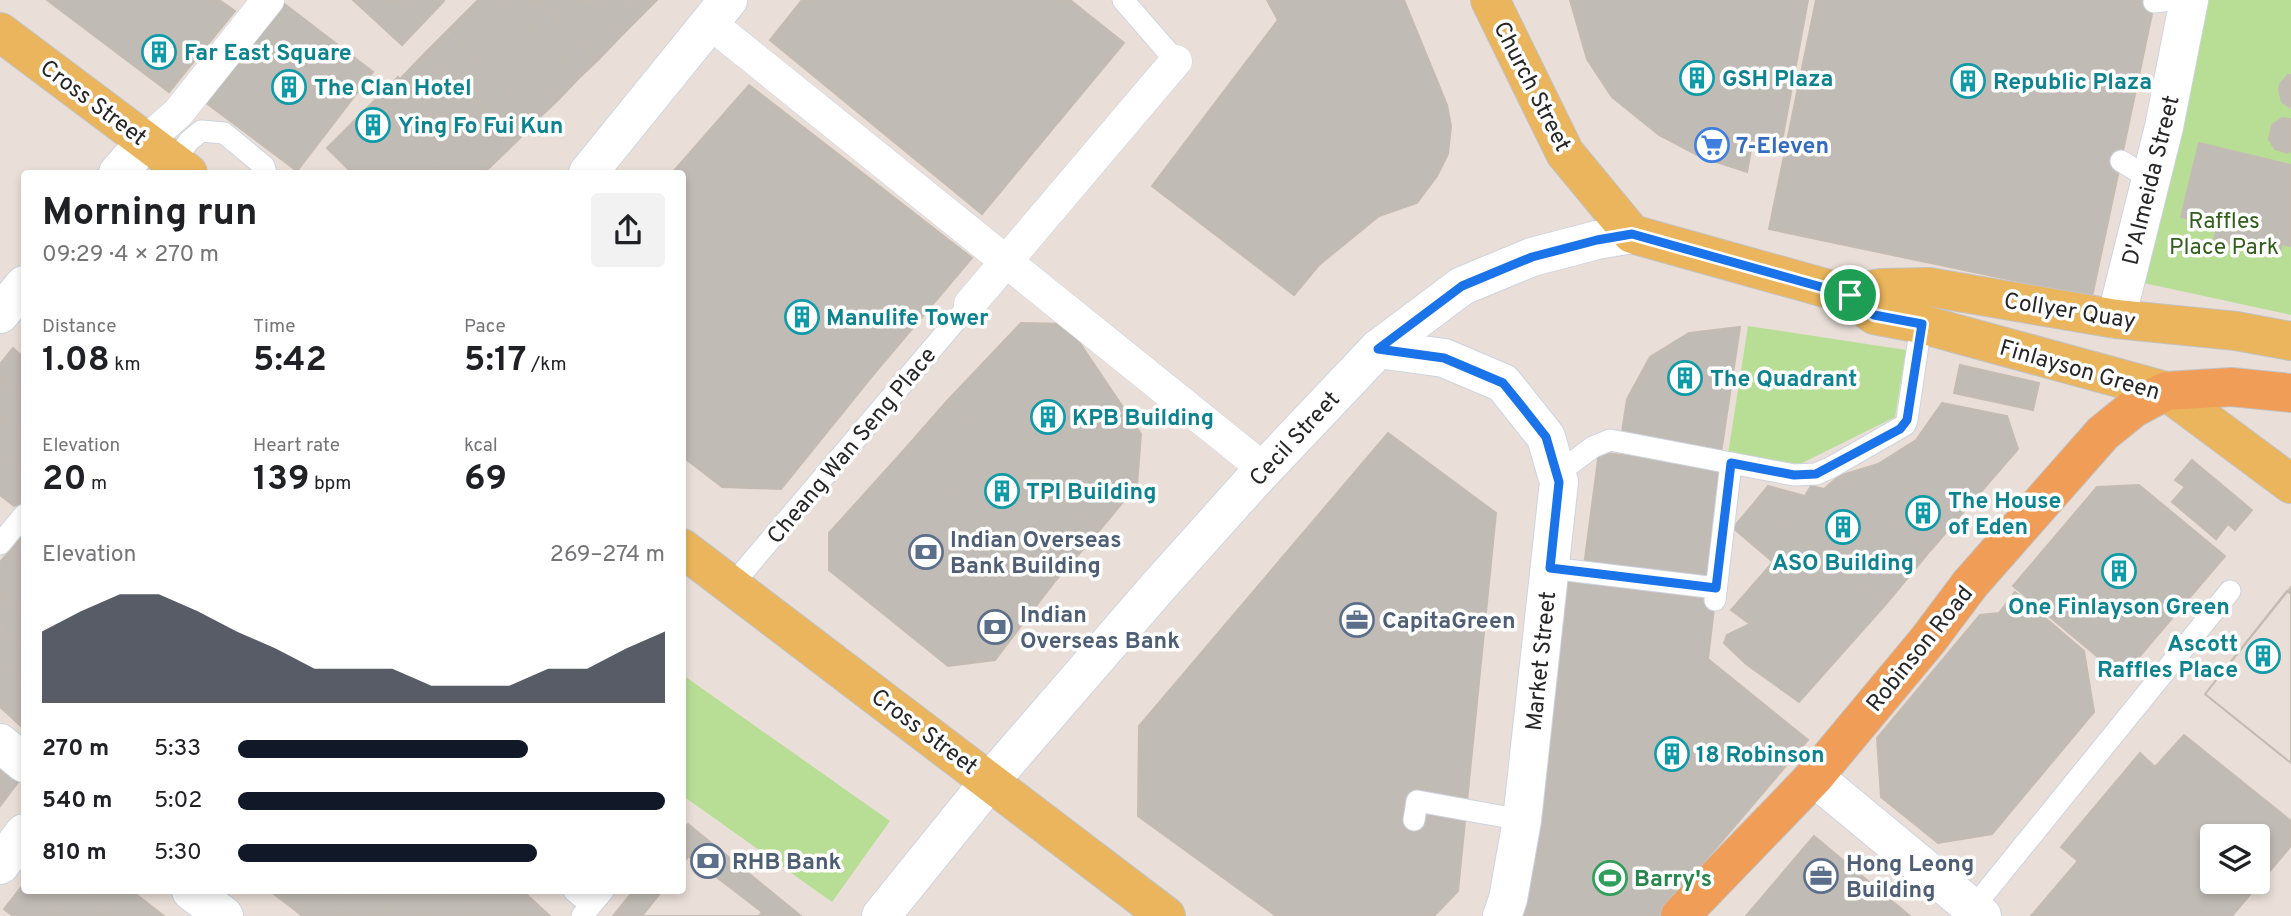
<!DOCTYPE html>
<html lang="en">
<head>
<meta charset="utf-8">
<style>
	body { margin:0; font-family:Overpass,sans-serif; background:#f2f2f2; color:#202124; height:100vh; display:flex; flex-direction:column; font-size:26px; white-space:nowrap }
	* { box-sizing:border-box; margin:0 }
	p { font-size:23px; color:#757577 }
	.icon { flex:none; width:38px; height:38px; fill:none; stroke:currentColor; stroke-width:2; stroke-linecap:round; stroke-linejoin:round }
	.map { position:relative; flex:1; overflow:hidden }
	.panel { position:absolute; left:21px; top:170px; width:665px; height:724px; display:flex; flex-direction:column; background:#fff; border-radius:7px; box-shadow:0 4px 10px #0003 }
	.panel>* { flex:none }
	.fabs { position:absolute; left:2200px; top:824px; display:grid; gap:14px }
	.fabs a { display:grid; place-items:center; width:70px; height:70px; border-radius:7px; background:#fff; box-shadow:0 4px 10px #0003; font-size:35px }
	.pin { position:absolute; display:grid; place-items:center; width:60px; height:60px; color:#fff; margin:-30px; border:4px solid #fff; border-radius:50%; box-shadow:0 2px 7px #0007 }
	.round { display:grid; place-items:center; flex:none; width:74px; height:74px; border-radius:7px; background:#f2f2f2 }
	.overview { display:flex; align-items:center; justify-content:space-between; height:119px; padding:0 21px }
	h1 { font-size:38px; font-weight:700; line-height:52px }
	.metrics { display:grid; grid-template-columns:repeat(3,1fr); gap:10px; height:119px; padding:7px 21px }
	.metrics div { display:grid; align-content:center }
	.metrics b { font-size:35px; font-weight:700 }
	.metrics small { font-size:19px; font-weight:400 }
	.metrics p { font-size:19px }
	.chart { height:196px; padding:14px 21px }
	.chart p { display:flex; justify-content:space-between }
	.chart svg { width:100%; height:126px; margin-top:7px; fill:#111827; opacity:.7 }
	ul { padding:0 21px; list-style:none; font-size:23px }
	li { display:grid; grid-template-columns:112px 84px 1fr; align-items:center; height:52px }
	li i { height:18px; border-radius:9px; background:#111827 }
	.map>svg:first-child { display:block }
</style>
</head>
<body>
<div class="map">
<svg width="2291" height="916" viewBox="0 0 2291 916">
	<rect width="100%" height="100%" fill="#e9dfd8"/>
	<path fill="#b8de96" d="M 2209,0 L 2291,0 L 2291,315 L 2144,283 Z
		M 1748,326 L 1906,350 L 1895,417 L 1800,464 L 1728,454 Z
		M 683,675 L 890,821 L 832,902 L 683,796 Z"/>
	<path fill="#c0bbb4" stroke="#c4bbb2" stroke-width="2" fill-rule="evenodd" d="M 47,0 L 219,0 L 235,11 L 169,92 Z
		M 353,0 L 398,0 L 423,23 L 402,45 Z
		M 398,0 L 443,0 L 444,1 L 423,23 Z
		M 478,0 L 501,0 L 580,77 L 559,99 L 468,10 Z
		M 501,0 L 537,0 L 598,60 L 580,77 Z
		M 537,0 L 588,0 L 623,34 L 598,60 Z
		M 588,0 L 624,0 L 640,17 L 623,34 Z
		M 624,0 L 657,0 L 640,17 Z
		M 802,0 L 1070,0 L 1124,43 L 982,214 L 770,40 Z
		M 1267,0 L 1404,0 L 1447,105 L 1451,126 L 1448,154 L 1437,176 L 1417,203 L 1379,216 L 1319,265 L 1294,295 L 1152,186 L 1278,20 Z
		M 1570,0 L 1808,0 L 1782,141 L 1770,140 L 1767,153 L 1751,150 L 1747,172 L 1701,157 L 1659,135 L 1612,97 L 1587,59 Z
		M 1816,0 L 2155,0 L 2092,297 L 1769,229 Z
		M 282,2 L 373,72 L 297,171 L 205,102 Z
		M 468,10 L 559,99 L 537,120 L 447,31 Z
		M 447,31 L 537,120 L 517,141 L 426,52 Z
		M 426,52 L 517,141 L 490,167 L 400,79 Z
		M 2288,75 L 2291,75 L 2291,108 L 2282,102 L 2279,90 L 2280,84 Z
		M 398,77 L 490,167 L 484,173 L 446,173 L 373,102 Z
		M 749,85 L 972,258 L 873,375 L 781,489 L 722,487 L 682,456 L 682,173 L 672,173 Z
		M 373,102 L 446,173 L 352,173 L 327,148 Z
		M 2282,118 L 2291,119 L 2291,151 L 2287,153 L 2275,149 L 2269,139 L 2272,125 Z
		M 2199,143 L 2291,165 L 2291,246 L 2282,244 L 2279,256 L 2214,240 L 2217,226 L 2181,217 Z
		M 1021,323 L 1067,324 L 1141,434 L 1137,485 L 1099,531 L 947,401 Z
		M 1740,327 L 1721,453 L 1621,439 L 1627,399 L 1650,357 L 1689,333 Z
		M 13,348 L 24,358 L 24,397 L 0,376 L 0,364 Z
		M 1960,365 L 2039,383 L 2033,410 L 1954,393 Z
		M 0,376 L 24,397 L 24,436 L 0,415 Z
		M 947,401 L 1099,531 L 1056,580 L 904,450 Z
		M 1942,403 L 2007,416 L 2018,449 L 1930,551 L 1839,476 L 1878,464 L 1916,440 Z
		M 0,415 L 24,436 L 24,474 L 0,453 Z
		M 1388,433 L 1496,513 L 1458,891 L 1434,916 L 1276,916 L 1138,816 L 1139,726 Z
		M 904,450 L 1056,580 L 995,660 L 948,666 L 829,570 L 829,533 Z
		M 1599,452 L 1723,468 L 1710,581 L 1584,566 Z
		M 0,453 L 24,474 L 24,503 L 14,506 L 0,495 Z
		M 2192,460 L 2252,510 L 2235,530 L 2228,524 L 2216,539 L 2172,502 L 2185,487 L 2175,480 Z
		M 1839,476 L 1930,551 L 1887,603 L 1754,503 L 1768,486 L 1805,496 L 1811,486 L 1824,489 Z
		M 2139,485 L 2225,556 L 2122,677 L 2013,586 L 2097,487 Z
		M 1754,503 L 1887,603 L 1799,702 L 1746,664 L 1724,643 L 1727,635 L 1750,624 L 1731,610 L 1773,562 L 1733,528 Z
		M 24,534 L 24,564 L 10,551 Z
		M 10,551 L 24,564 L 24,612 L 0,593 L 0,562 Z
		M 1568,581 L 1715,600 L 1708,659 L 1808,740 L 1658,916 L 1517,916 L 1546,767 Z
		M 2291,587 L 2291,763 L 2205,694 Z
		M 2287,591 L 2291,594 L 2291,763 L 2205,694 Z
		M 2015,592 L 2084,651 L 2094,712 L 1992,834 L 1938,843 L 1881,797 L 1877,738 L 1980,615 L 1999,613 Z
		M 0,593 L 24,612 L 24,647 L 0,628 Z
		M 0,628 L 24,647 L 24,682 L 0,662 Z
		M 0,662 L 24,682 L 24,729 L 0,707 Z
		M 2184,735 L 2291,821 L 2291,846 L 2232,916 L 2031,916 L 2078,861 L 2061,847 L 2140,753 L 2155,767 ZM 2212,836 L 2258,836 L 2258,882 L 2212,882 Z
		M 0,760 L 22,777 L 0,806 Z
		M 688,824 L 801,916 L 613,916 L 633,891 L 682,891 L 682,830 Z
		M 1814,836 L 1910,916 L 1746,916 Z
		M 689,856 L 762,912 L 759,916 L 642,916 L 662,891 L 682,891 L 682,864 Z
		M 23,885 L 24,891 L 31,891 L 63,916 L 13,916 L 4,909 Z
		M 31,891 L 78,891 L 110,916 L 63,916 Z
		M 78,891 L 132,891 L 164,916 L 110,916 Z
		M 270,891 L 313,891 L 296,911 Z
		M 313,891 L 356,891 L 335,916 L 302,916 L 296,911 Z
		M 356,891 L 400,891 L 380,916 L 335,916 Z
		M 400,891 L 443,891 L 423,916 L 380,916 Z
		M 443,891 L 488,891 L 468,916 L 423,916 Z
		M 488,891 L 522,891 L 528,896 L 512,916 L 468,916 Z
		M 528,896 L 550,916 L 512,916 Z"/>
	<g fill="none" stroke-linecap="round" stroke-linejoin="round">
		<g stroke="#cdd3df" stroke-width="23">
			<path id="service" d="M 1123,0 L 1176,61
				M 2154,2 L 2171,0
				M 2121,161 L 2150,179
				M 174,162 L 189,141 L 201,131 L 224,133 L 264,166 L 266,173
				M 1557,474 L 1593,447 L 1610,440 L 1794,475 L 1816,474 L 1830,468 L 1905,425 L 1907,420 L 1921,324
				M 0,544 L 24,515
				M 1550,568 L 1716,588
				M 732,585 L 970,304
				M 1715,600 L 1731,463
				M 1414,820 L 1417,801 L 1522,820
				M 574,891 L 591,905
				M 1968,914 L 2230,591
				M 582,916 L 603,891"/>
		</g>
		<g stroke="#cdd3df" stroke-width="33">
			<path id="pedestrian" d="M 710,23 L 1264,469
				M 146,141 L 178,113 L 268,0
				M 970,304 L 1176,61"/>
		</g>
		<g stroke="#cdd3df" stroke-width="40">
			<path id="minor" d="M 118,173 L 146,141
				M 588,173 L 728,0
				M 0,314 L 24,285
				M 2116,319 L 2164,127 L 2189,0
				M 1378,349 L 1444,358 L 1503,383 L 1546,437 L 1559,482 L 1522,820 L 1508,899 L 1502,916
				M 0,743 L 24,763
				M 1814,777 L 1982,916
				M 0,865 L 24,833
				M 191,891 L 224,916"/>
		</g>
		<g stroke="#cdd3df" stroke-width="40">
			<path id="secondary" d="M 881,916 L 990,781 L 1157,588 L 1251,483 L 1378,349 L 1462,286 L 1532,257 L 1597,240 L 1632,234"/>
		</g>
		<g stroke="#c2c2c2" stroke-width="40">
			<path id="primary" d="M 1490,0 L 1565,153 L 1632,234 L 1850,295 L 1874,315 L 1921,324 L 2166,391 L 2291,484
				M 0,32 L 188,173
				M 1850,295 L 1880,288 L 1929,287 L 2116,319 L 2236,331 L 2291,341
				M 682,548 L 1166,916"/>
		</g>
		<g stroke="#c2c2c2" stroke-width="40">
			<path id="trunk" d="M 1680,916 L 1814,777 L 1928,640 L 1970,584 L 2103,433 L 2134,408 L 2166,391 L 2231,387 L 2291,393"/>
		</g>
		<use href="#service" stroke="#fff" stroke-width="21"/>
		<use href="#pedestrian" stroke="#fff" stroke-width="32"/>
		<use href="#minor" stroke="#fff" stroke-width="38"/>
		<use href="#secondary" stroke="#fff" stroke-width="38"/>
		<use href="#primary" stroke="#eab55c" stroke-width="38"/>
		<use href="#trunk" stroke="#f09d58" stroke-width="38"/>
	</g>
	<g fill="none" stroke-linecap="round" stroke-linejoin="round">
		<g stroke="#fff" stroke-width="14">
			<path id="route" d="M 1632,234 L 1850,295 L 1874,315 L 1922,324 L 1907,420 L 1900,429 L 1816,474 L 1794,475 L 1731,463 L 1716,588 L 1550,568 L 1559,482 L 1546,437 L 1524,409 L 1503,383 L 1444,358 L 1378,349 L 1462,286 L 1532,257 L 1597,240 Z"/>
		</g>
		<use href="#route" stroke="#1a73e8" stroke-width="9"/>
	</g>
	<defs>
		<g id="building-ring" transform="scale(1.75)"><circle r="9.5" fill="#fff" stroke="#0f9aa8" stroke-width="1.5"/><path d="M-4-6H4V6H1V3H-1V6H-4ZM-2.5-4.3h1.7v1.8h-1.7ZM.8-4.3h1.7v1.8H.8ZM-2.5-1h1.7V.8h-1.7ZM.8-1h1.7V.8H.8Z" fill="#0f9aa8"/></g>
		<g id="supermarket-ring" transform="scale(1.75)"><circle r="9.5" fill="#fff" stroke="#3f7fe0" stroke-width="1.5"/><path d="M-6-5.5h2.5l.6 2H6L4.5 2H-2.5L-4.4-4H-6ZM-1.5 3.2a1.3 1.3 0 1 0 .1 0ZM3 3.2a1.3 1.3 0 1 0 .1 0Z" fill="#3f7fe0"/></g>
		<g id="bank-ring" transform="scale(1.75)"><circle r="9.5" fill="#fff" stroke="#5c6f8a" stroke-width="1.5"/><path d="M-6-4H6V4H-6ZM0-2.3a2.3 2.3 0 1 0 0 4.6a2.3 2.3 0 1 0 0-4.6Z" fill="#5c6f8a"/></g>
		<g id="office-ring" transform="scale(1.75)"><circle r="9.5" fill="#fff" stroke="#5c6f8a" stroke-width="1.5"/><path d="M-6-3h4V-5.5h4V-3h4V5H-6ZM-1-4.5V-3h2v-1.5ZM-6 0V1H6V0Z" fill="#5c6f8a"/></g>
		<g id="stadium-ring" transform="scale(1.75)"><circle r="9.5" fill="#fff" stroke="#2e9e5b" stroke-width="1.5"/><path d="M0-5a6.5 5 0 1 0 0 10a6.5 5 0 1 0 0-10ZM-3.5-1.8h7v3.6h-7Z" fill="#2e9e5b"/></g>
	</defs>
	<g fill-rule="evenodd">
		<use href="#building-ring" x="159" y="52"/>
		<use href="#building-ring" x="1697" y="78"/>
		<use href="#building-ring" x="1968" y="81"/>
		<use href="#building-ring" x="289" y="87"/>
		<use href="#building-ring" x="373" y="125"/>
		<use href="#supermarket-ring" x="1712" y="145"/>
		<use href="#building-ring" x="802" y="317"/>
		<use href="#building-ring" x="1685" y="378"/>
		<use href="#building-ring" x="1048" y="417"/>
		<use href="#building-ring" x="1002" y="491"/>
		<use href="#building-ring" x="1923" y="513"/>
		<use href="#building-ring" x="1843" y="527"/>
		<use href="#bank-ring" x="926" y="552"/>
		<use href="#building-ring" x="2119" y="571"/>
		<use href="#office-ring" x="1357" y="620"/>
		<use href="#bank-ring" x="995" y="627"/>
		<use href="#building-ring" x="2263" y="656"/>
		<use href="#building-ring" x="1672" y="754"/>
		<use href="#bank-ring" x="708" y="861"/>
		<use href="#office-ring" x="1821" y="876"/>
		<use href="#stadium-ring" x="1610" y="878"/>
	</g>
	<g text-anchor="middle" stroke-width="7" stroke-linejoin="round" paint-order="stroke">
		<g font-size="23" font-weight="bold" fill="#0d838f" stroke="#fff" text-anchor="start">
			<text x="184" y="60">Far East Square</text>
			<text x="1722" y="86">GSH Plaza</text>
			<text x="1993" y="89">Republic Plaza</text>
			<text x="314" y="95">The Clan Hotel</text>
			<text x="398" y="133">Ying Fo Fui Kun</text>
			<text x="826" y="325">Manulife Tower</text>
			<text x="1710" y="386">The Quadrant</text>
			<text x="1072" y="425">KPB Building</text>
			<text x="1026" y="499">TPI Building</text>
			<text x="1948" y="508">The House<tspan x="1948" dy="26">of Eden</tspan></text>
			<text x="1843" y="570" text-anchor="middle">ASO Building</text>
			<text x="2119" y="614" text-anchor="middle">One Finlayson Green</text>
			<text x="2238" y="651" text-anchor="end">Ascott<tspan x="2238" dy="26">Raffles Place</tspan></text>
			<text x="1696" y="762">18 Robinson</text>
		</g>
		<g font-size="23" fill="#262626" stroke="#fff">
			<text transform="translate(1533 86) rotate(63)" y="8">Church Street</text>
			<text transform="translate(94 102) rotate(37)" y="8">Cross Street</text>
			<text transform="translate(2150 180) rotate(-76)" y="8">D'Almeida Street</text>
			<text transform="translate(2070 310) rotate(9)" y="8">Collyer Quay</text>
			<text transform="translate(2080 369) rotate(16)" y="8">Finlayson Green</text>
			<text transform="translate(1294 438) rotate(-47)" y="8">Cecil Street</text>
			<text transform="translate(851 445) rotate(-50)" y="8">Cheang Wan Seng Place</text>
			<text transform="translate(1919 648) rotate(-51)" y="8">Robinson Road</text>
			<text transform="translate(1540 661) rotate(-84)" y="8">Market Street</text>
			<text transform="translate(925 731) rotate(37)" y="8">Cross Street</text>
		</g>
		<g font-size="23" font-weight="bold" fill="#366cbe" stroke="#fff" text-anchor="start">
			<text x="1736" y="153">7-Eleven</text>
		</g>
		<g font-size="23" fill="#325e1b" stroke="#fff">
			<text x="2224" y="228">Raffles<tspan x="2224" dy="26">Place Park</tspan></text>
		</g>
		<g font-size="23" font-weight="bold" fill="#4e5e75" stroke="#fff" text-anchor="start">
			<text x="950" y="547">Indian Overseas<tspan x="950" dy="26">Bank Building</tspan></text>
			<text x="1020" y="622">Indian<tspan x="1020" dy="26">Overseas Bank</tspan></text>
			<text x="1382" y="628">CapitaGreen</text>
			<text x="732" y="869">RHB Bank</text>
			<text x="1846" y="871">Hong Leong<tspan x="1846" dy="26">Building</tspan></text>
		</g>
		<g font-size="23" font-weight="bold" fill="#27864d" stroke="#fff" text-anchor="start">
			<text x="1634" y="886">Barry's</text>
		</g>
	</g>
</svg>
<div class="fabs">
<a><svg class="icon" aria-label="layers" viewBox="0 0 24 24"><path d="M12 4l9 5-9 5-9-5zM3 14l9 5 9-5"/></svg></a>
</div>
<div class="pin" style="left:1850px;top:295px;background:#1e9e55"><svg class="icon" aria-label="arrive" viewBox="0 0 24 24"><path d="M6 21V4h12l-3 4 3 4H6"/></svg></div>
<section class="panel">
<div class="overview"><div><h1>Morning run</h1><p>09:29 · 4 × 270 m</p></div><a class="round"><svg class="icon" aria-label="share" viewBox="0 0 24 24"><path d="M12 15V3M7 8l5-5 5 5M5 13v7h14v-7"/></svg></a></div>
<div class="metrics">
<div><p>Distance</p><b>1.08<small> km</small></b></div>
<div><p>Time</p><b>5:42</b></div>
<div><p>Pace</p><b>5:17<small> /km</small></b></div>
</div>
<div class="metrics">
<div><p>Elevation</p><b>20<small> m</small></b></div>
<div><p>Heart rate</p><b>139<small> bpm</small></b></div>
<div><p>kcal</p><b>69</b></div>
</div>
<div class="chart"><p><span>Elevation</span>269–274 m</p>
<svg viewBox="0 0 160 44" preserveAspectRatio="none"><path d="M0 44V19L10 12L20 6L30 6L40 12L50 19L60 25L70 32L80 32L90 32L100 38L110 38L120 38L130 32L140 32L150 25L160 19V44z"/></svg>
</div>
<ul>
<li><b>270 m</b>5:33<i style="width:68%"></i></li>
<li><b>540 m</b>5:02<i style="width:100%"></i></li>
<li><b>810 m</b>5:30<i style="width:70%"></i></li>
</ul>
</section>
</div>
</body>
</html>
